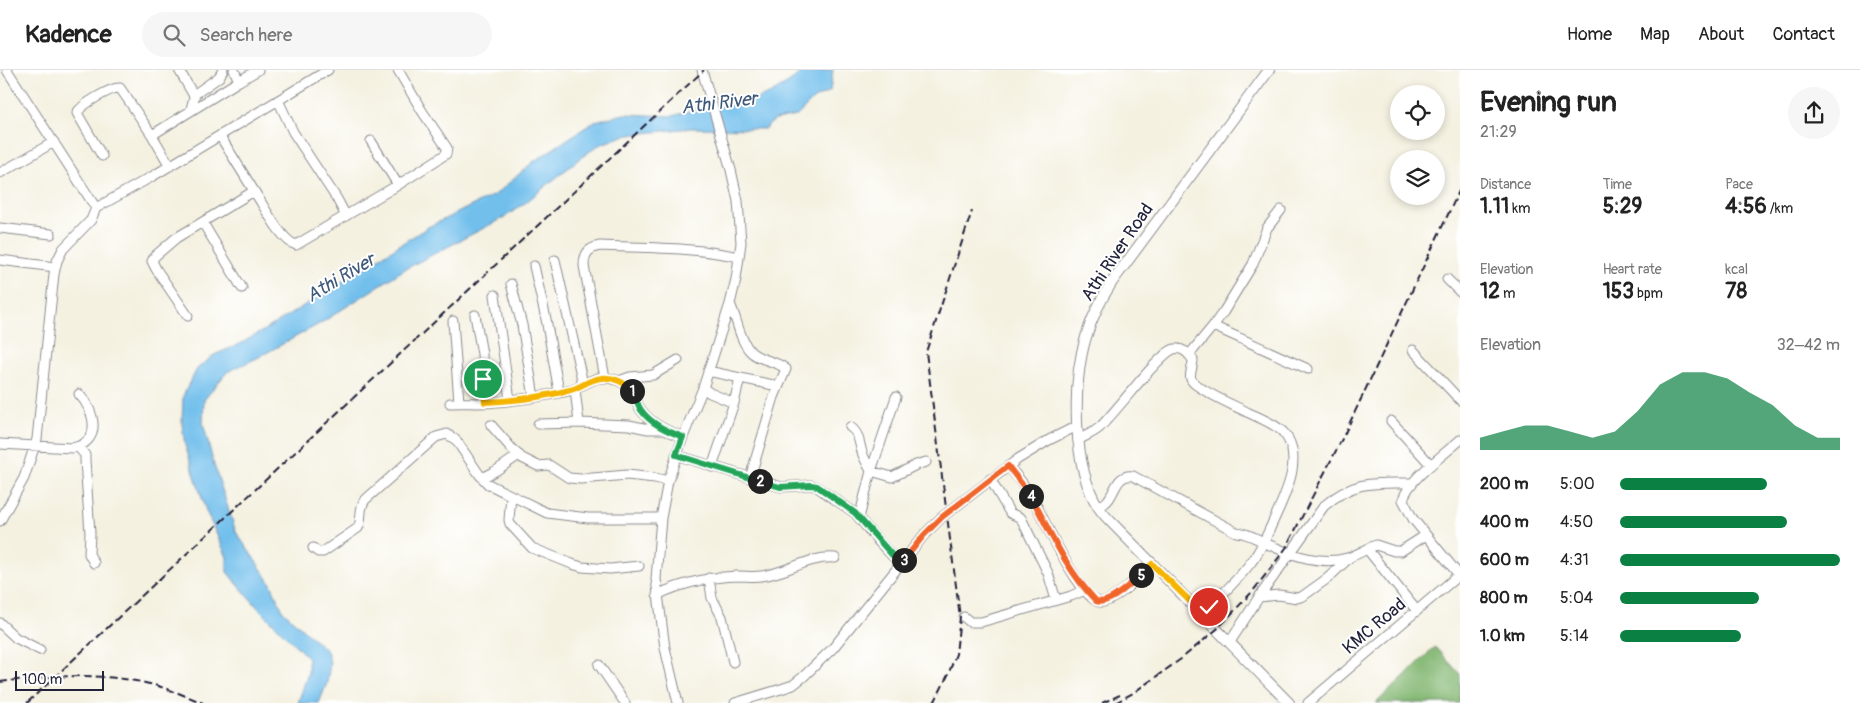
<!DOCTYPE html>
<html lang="en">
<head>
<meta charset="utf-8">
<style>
	body { margin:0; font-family:Pangolin,sans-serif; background:#f6f6f6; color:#222; height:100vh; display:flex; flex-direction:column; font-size:19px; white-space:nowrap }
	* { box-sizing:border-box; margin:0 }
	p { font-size:16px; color:#767676 }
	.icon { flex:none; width:28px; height:28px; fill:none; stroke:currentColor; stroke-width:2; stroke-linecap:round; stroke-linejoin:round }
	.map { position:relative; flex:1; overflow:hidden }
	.panel { display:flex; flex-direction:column; background:#fff; width:400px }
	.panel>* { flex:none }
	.controls { position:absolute; left:1390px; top:15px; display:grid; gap:10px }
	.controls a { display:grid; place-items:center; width:55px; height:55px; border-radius:50%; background:#fff; box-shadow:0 2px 8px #0003; font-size:25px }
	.scale { position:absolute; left:15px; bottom:12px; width:89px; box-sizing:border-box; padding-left:5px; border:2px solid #22223b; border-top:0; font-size:14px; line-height:18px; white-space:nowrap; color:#22223b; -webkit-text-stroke:4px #fff; paint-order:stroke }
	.pin { position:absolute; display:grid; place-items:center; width:42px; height:42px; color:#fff; margin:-21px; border:2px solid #fff; border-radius:50%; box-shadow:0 1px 5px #0007 }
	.km { position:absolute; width:25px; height:25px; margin:-12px; border-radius:50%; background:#222; color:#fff; font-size:14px; line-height:25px; text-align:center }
	.round { display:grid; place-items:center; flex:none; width:52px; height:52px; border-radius:26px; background:#f6f6f6 }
	.summary { display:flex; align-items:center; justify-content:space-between; height:85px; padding:0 20px }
	h1 { font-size:28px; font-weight:700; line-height:38px }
	.metrics { display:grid; grid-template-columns:repeat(3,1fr); gap:8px; height:85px; padding:5px 20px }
	.metrics div { display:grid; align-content:center }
	.metrics b { font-size:21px; font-weight:700 }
	.metrics small { font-size:14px; font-weight:400 }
	.metrics p { font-size:14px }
	.chart { height:140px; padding:10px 20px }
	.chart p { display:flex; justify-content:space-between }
	.chart svg { width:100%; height:90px; margin-top:5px; fill:#0b8043; opacity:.7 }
	ul { padding:0 20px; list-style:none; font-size:16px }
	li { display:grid; grid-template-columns:80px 60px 1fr; align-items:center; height:38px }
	li i { height:12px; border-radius:6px; background:#0b8043 }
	header { display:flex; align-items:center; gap:30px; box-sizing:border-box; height:70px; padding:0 25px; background:#fff; border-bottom:1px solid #e0e0e0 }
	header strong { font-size:24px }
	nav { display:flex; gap:28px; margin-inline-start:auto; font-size:18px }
	.search { width:350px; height:45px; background:#f6f6f6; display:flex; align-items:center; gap:12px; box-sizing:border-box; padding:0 18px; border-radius:28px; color:#767676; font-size:19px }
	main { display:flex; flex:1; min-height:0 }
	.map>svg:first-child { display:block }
</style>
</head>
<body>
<header>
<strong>Kadence</strong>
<div class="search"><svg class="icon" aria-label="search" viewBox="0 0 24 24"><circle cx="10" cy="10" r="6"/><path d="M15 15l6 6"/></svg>Search here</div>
<nav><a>Home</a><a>Map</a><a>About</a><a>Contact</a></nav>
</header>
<main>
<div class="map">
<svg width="1460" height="633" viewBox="0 0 1460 633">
	<rect width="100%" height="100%" fill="#fff"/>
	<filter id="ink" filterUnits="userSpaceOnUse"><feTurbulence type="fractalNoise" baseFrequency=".02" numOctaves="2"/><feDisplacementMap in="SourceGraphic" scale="10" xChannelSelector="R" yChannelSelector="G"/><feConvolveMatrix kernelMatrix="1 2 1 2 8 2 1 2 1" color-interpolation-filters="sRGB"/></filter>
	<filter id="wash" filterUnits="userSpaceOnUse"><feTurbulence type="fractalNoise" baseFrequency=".0096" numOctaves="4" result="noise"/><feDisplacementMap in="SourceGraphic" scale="20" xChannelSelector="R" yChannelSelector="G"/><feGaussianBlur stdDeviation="1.12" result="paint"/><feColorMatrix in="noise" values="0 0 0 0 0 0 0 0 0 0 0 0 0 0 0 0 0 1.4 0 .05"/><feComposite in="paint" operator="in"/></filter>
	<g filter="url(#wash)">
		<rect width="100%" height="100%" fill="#f4f1e0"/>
		<path fill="#83b772" stroke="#526c56" d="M 1435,577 L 1460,604 L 1460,633 L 1376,633 Z"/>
		<path fill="#72bfec" stroke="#4a7094" d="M 802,0 L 833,0 L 830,21 L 814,29 L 797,46 L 775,50 L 764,59 L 691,58 L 644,63 L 623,66 L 599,75 L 579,89 L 525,133 L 505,147 L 405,199 L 321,253 L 257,288 L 227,302 L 204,330 L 203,353 L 214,395 L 236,462 L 270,512 L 283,541 L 327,581 L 330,593 L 327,613 L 319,633 L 298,633 L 308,603 L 308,588 L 259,539 L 227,502 L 227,487 L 206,441 L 185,375 L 182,354 L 183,326 L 197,299 L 214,285 L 240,274 L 278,252 L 428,157 L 496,124 L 533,92 L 595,51 L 624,44 L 672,46 L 704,37 L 747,33 L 771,23 L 790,12 Z"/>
	</g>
	<g filter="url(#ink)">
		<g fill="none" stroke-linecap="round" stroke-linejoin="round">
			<g stroke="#8b8a8e" stroke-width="11">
				<path id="minor" d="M 7,0 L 96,138
					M 179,0 L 194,26
					M 239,11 L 258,0
					M 278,30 L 293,62 L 337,129 L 346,146
					M 191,39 L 195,24 L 219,7 L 223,0
					M 152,65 L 170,96
					M 371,71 L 398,115
					M 102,86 L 77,43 C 81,35 111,17 120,18 L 152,65 L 239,11 L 234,0
					M 0,103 L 54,72
					M 254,121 C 263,134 281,171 296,175 L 398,115 L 443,86 L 446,84 L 447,78 L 422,41 L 398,0
					M 203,153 L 242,218
					M 0,158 L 51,164
					M 0,190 L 55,197
					M 555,190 L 583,314
					M 534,196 L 546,249 L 559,322
					M 1447,209 L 1460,222
					M 511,214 L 522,255 L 534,327
					M 495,225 L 510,330
					M 730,234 C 737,248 739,269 750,281 C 759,291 776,290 786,299 L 774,327 L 750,408
					M 475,245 L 482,284 L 485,332
					M 188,246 L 156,199 L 152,191 L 155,186 L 176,168 L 254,121 L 220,66
					M 453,251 L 459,332
					M 1213,256 L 1308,299
					M 1413,280 L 1460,330
					M 1189,285 L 1213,256 L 1224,241 L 1253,194 L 1267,158 L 1281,140
					M 708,301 L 778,316
					M 605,308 L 584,196 C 584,183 589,178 600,176 C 647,178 694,177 739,187
					M 619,311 L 630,307 L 653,305 L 678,290
					M 703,318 L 710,323 L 734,333 L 712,397
					M 575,319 L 579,353 L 629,355 L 648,359 L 664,359
					M 450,333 C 465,332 480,334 496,332 C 520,330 544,326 568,321 C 588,316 594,301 619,311 C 634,317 633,329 641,340 C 651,354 667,361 683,367
					M 734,333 L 740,308
					M 1391,351 L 1431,395
					M 538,354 L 579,353
					M 491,355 L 513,380 L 522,388 L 538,396 L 549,395 L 569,408 L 581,409 L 627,405 L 655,408 L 668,411
					M 850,357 C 859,362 859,373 862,382 C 864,389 868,395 871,401 L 892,407 L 916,395 L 926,392
					M 1078,370 C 1085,366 1093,363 1099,358 C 1114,345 1159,283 1174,279 C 1182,277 1189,284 1193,290 C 1193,300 1186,307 1195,314 C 1211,326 1231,334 1249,343 C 1260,348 1273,353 1282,361 C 1307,386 1283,429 1272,454 C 1266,467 1261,480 1252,491 C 1237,511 1220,527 1202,543
					M 0,374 L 72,378 C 103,372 95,341 79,324
					M 78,377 L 85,385 L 85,390 L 90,463 L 89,484 L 94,493
					M 676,385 L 781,417 L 811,415 L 817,417 L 855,443 L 879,472 L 900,494
					M 1008,396 C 1017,406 1025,416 1032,427 C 1042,445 1080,530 1100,532 C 1113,534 1143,503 1152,493
					M 482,408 L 497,400 L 519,385
					M 990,409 L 1010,443 L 1021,448 L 1048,503 L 1056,530
					M 511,426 L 509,450 L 510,454 L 532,478 L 572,494 L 582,497 L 610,499 L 639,496
					M 1099,437 C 1102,435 1106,433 1108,430 C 1116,420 1117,404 1133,406 L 1236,462 C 1250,463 1260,471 1272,476 C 1294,486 1324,495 1347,488 C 1357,485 1366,479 1376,475 L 1394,481 L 1401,481 L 1426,465
					M 859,448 L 871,401 L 896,327
					M 0,451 L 24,408 L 37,369 L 54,204 L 57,191 L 63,179 L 91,150 L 96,138 L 153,106 L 328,0
					M 313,478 L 318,482 L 323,482 L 358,458 C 363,449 358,439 365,430 L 436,367 L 447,364 L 456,370 L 479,404 L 488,414 L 547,443 L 588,448 L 661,448
					M 1367,479 L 1417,541
					M 1459,505 L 1413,449 L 1403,430 C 1408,409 1444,385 1460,370
					M 709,508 L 712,528 L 722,547 L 733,592
					M 657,525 C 684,512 709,507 738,506 C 746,506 754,507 761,506 C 787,503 809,486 835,488
					M 1259,527 L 1279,525 L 1297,528 L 1303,526 L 1328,508 L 1349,488
					M 964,547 L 970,552 L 981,552 L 1071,526 L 1085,520
					M 0,553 L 16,568 L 40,580
					M 1230,572 L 1259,527 L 1324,436 C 1354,410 1374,413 1411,413
					M 599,595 L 625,633
					M 678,633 L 665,578 L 656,509 L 661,448 L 668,411 L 683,367 L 703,318 L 730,234 L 736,209 L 741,173 L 738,131 L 731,100 L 702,0
					M 735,633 L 781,619 L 793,615 L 803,607 L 833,578 L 924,465 L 942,447 L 1018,389 L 1049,370 L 1077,356
					M 1308,633 L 1460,504"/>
			</g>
			<g stroke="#8b8a8e" stroke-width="12">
				<path id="major" d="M 1269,0 L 1112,212 C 1101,229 1092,247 1086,267 C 1072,312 1072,398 1099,438 C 1103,444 1109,450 1114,455 L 1289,633"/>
			</g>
			<use href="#minor" stroke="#fff" stroke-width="9"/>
			<use href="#major" stroke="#fff" stroke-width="10"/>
			<path stroke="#22223b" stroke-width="2" stroke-dasharray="8 4" stroke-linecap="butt" d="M 0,612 C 54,605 114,601 167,619 C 179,623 191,628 203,633
				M 27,633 L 704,0
				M 934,633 L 948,605 L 956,584 L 960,547 L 926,282 L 972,141
				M 1102,633 L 1120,625
				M 1115,633 L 1133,623 L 1181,589 L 1217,559 L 1253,521 L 1286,478 L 1344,365 L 1460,119"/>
		</g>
	</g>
	<g fill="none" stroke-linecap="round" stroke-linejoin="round" filter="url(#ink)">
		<g stroke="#fff" stroke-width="10">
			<path id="split-1" d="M 483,309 L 485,332 C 513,331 543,327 570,320 C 582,317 589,309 602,308 C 613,307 625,312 632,321"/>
		</g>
		<g stroke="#fff" stroke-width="10">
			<path id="split-2" d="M 632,321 C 636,327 637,334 641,340 C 651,354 667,361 683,367 L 676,385 L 760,411"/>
		</g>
		<g stroke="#fff" stroke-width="10">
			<path id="split-3" d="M 760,411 L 780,417 L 811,415 L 817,416 L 855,443 L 900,494 L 904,490"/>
		</g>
		<g stroke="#fff" stroke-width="10">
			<path id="split-4" d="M 904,490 L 924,465 L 942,447 L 1008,396 L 1031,426"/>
		</g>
		<g stroke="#fff" stroke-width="10">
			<path id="split-5" d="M 1031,426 C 1050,462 1067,501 1096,531 C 1109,536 1131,513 1141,505"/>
		</g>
		<g stroke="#fff" stroke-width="10">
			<path id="split-6" d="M 1141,505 L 1152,494 L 1202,543 L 1209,537"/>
		</g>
		<use href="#split-1" stroke="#f5b400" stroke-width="6"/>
		<use href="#split-2" stroke="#22a559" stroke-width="6"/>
		<use href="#split-3" stroke="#22a559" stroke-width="6"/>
		<use href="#split-4" stroke="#f0652b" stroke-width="6"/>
		<use href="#split-5" stroke="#f0652b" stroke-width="6"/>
		<use href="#split-6" stroke="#f5b400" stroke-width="6"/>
	</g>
	<g text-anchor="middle" stroke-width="4" stroke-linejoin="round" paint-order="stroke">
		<g font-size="18" fill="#22223b" stroke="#fff">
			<text transform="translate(1117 182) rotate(-56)" y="6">Athi River Road</text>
			<text transform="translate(1374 556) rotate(-40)" y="6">KMC Road</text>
		</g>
		<g font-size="19" font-style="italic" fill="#3e5979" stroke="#fff">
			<text transform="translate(719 32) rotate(-7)" y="7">Athi River</text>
			<text transform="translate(340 207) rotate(-31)" y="7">Athi River</text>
		</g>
	</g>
</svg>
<div class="controls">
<a><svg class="icon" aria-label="locate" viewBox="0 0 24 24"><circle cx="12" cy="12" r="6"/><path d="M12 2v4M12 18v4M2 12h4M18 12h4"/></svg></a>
<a><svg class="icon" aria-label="layers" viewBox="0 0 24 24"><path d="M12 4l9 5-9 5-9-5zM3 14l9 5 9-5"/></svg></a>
</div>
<div class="scale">100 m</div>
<div class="pin" style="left:483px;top:309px;background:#1e9e55"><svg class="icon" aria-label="arrive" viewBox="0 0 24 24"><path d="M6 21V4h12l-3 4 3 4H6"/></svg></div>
<div class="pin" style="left:1209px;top:537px;background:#d93025"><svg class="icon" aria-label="check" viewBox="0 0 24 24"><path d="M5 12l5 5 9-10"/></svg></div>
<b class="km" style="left:632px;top:321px">1</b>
<b class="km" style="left:760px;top:411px">2</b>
<b class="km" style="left:904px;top:490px">3</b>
<b class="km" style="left:1031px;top:426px">4</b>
<b class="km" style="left:1141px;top:505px">5</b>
</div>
<section class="panel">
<div class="summary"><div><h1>Evening run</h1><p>21:29</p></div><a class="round"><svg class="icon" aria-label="share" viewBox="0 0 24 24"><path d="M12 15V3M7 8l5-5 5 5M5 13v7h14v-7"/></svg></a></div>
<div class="metrics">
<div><p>Distance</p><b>1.11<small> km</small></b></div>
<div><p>Time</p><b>5:29</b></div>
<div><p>Pace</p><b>4:56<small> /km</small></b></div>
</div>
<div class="metrics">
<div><p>Elevation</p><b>12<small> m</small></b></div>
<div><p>Heart rate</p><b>153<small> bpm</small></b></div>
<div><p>kcal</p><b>78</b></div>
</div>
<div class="chart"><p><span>Elevation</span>32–42 m</p>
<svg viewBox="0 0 160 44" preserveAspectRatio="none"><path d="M0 44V38L10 35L20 32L30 32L40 35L50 38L60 35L70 25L80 12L90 6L100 6L110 9L120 16L130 22L140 32L150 38L160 38V44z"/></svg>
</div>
<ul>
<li><b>200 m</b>5:00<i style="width:67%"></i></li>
<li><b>400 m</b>4:50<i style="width:76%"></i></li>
<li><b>600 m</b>4:31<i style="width:100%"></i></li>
<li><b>800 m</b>5:04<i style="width:63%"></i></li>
<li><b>1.0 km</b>5:14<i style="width:55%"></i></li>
</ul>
</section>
</main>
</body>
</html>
